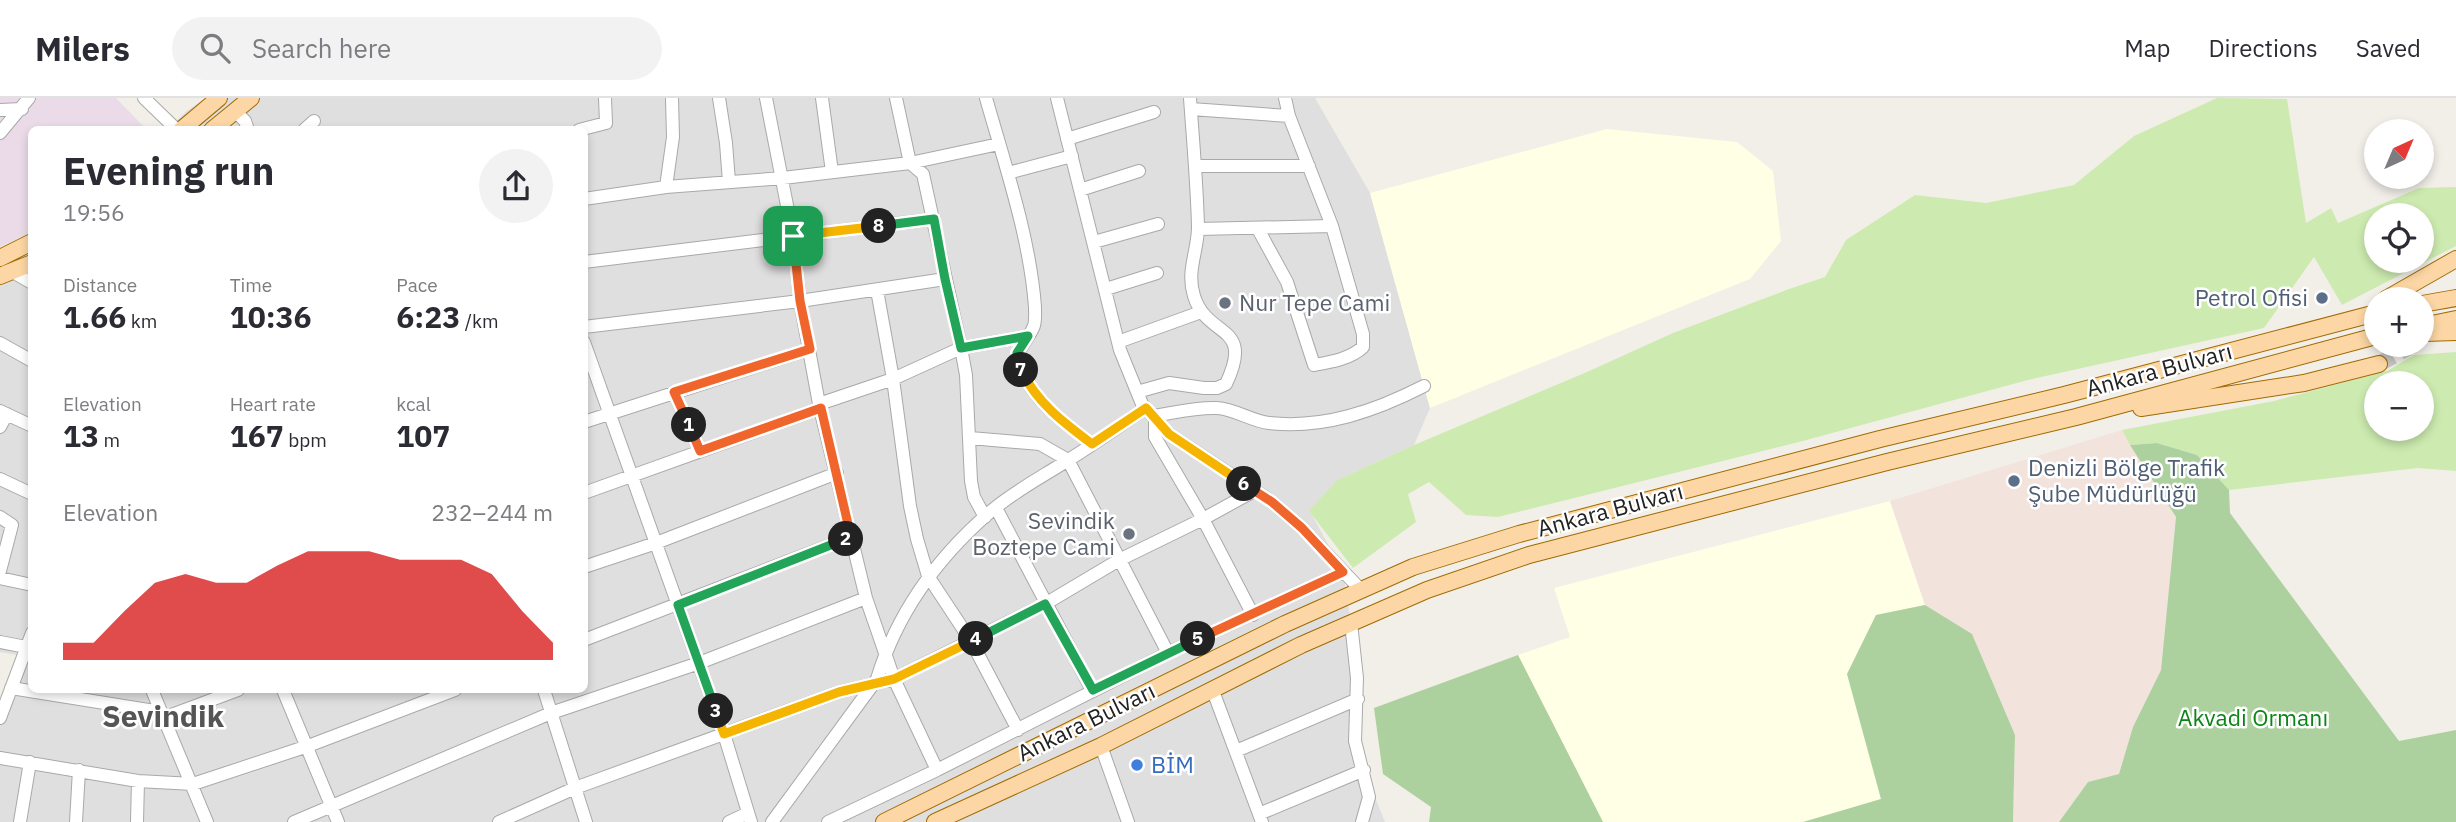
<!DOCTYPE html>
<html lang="en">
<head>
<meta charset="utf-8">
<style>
	body { margin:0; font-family:"IBM Plex Sans",sans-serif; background:#f2f2f3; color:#2b2b33; height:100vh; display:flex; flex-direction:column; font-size:26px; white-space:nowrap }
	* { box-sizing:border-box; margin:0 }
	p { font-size:23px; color:#7c7c81 }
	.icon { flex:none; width:38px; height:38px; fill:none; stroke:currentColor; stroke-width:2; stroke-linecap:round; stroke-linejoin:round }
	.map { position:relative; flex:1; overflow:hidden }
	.side { position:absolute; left:28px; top:28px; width:560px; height:567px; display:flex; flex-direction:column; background:#fff; border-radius:10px; box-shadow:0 4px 10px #0003 }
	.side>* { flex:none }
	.needle { width:46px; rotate:44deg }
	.controls { position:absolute; left:2364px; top:21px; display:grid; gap:14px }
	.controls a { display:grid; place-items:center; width:70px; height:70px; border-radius:50%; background:#fff; box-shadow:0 4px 10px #0003; font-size:35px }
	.pin { position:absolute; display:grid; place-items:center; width:60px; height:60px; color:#fff; margin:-30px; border-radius:14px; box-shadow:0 4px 10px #0006 }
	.km { position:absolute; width:35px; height:35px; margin:-18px; border-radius:50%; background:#222; color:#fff; font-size:19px; line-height:35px; text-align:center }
	.round { display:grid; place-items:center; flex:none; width:74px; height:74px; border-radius:37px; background:#f2f2f3 }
	.head { display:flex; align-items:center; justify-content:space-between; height:119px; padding:0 35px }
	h1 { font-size:38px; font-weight:800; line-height:52px }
	.metrics { display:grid; grid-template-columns:repeat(3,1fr); gap:10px; height:119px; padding:7px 35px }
	.metrics div { display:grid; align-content:center }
	.metrics b { font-size:30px; font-weight:800 }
	.metrics small { font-size:19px; font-weight:400 }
	.metrics p { font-size:19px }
	.chart { height:196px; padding:14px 35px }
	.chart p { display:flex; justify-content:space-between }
	.chart svg { width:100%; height:126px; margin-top:7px; fill:#d40000; opacity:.7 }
	header { display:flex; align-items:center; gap:42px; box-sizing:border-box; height:98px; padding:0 35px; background:#fff; border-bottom:2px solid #e1e1e2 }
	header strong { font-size:33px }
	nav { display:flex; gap:38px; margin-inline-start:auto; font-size:24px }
	.search { width:490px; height:63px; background:#f2f2f3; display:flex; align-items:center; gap:18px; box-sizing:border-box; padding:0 24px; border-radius:38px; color:#7c7c81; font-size:26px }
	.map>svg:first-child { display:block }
</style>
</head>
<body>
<header>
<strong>Milers</strong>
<div class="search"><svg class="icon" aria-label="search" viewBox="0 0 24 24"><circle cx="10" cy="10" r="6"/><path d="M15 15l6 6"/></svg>Search here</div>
<nav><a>Map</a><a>Directions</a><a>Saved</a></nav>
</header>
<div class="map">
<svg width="2456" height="724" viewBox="0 0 2456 724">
	<rect width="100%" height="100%" fill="#f2efe9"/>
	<path fill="#e0dfdf" d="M 206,0 L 1315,0 L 1370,95 L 1430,310 L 1414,347 L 1337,382 L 1310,413 L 1343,474 L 1351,525 L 1364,672 L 1385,724 L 0,724 L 0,615 L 22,558 L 0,554 L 0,154 L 31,140 L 32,592 L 584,592 L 584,32 L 167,31 L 188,12 Z"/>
	<path fill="#ebdbe8" d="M 0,0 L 116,0 L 146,31 L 32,32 L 31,134 L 0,149 Z"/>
	<path fill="#ffffe5" d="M 1607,31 L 1737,44 L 1773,73 L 1781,143 L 1750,181 L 1430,310 L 1370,95 Z
		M 1890,403 L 1925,507 L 1876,517 L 1847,576 L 1881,701 L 1803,724 L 1603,724 L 1518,557 L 1570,539 L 1554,490 Z"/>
	<path fill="#f3e3dd" d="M 2122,332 L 2176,419 L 2161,572 L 2133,629 L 2119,676 L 2088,684 L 2059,724 L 2013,724 L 2015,637 L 1972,537 L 1925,507 L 1890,403 Z"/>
	<path fill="#cdebb0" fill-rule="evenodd" d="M 2217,0 L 2287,1 L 2306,125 L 2331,110 L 2338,125 L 2419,90 L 2456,89 L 2456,148 L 2342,207 L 2314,159 L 2264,230 L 2028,282 L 1799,344 L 1498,419 L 1466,417 L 1429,384 L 1408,396 L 1416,424 L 1353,470 L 1309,413 L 1337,382 L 1414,347 L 1587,274 L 1673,235 L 1789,191 L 1825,179 L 1846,142 L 1915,97 L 1986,105 L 2074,87 L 2134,38 ZM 2376,117 L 2422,117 L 2422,163 L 2376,163 Z
		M 2456,254 L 2456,373 L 2418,370 L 2229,392 L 2197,357 L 2157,345 L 2130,347 L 2122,332 L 2274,303 L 2387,273 L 2414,257 ZM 2376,285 L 2422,285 L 2422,331 L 2376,331 Z"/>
	<path fill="#add19e" d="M 2157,345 L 2197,357 L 2229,392 L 2230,415 L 2399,643 L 2456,632 L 2456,724 L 2059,724 L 2088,684 L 2119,676 L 2133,629 L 2161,572 L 2176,419 L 2130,347 Z
		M 1925,507 L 1972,536 L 2015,637 L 2013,724 L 1803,724 L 1881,701 L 1847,576 L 1876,517 Z
		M 1518,557 L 1603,724 L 1429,724 L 1431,709 L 1383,676 L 1374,610 Z"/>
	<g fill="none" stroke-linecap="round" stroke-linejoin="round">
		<path stroke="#c8c6c1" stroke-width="16" stroke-dasharray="16 8" stroke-linecap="butt" d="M 2379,266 L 2413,247"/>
		<g stroke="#a9a9a9" stroke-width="14">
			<path id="minor" d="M 144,0 L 177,32
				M 719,0 L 726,45 L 729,84
				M 766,0 L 793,138 L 800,203 L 819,306 L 866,500 L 894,581 L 937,672
				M 822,0 L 832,74
				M 896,0 L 910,65 L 923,76 L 961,250 L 966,277 L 971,383 L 974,399 L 985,419
				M 986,0 C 1005,67 1030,140 1035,209 C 1035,216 1036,225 1033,230 C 1027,244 1013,253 1020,268 C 1033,303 1064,325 1092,346
				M 1057,0 L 1120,252 L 1142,306 L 1169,336 L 1272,404 L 1302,430 L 1361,492
				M 1285,0 L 1289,18 L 1332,128
				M 1191,11 L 1289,18
				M 0,12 L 22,11
				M 235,13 L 245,23 L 248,32
				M 304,32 L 314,23
				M 579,32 L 606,25 L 605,0
				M 0,35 L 29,0
				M 1067,41 L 1154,14
				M 1195,68 L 1309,68
				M 1008,75 L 1072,58
				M 666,89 L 673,39 L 672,0
				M 1080,92 L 1139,73
				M 584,101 L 666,89 L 783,80 L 910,65 L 999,46
				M 1198,131 L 1332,128 L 1363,236 L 1363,249 C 1350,261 1331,264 1314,267 L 1287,184 L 1258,131
				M 1094,144 L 1158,126
				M 584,164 L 934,121
				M 11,173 L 32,185
				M 1106,191 L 1157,175
				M 877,192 L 893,281 L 910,408 L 917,441 L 928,478 L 971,543 L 1018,632
				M 584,229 L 800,203 L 945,181
				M 584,244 L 724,636 L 751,724
				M 1118,244 L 1201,214
				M 0,245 L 32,263
				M 674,294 L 700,353
				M 1137,294 L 1169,285 L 1204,290 L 1217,290 L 1226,286 C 1255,225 1207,241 1194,198 C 1186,173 1198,153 1198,129 C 1197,86 1193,43 1190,0
				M 819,306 L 893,281 L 961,250 L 1028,238
				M 0,313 L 32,328
				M 1153,318 C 1173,315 1196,309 1217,310 C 1235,311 1251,323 1269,325 C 1324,331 1375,313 1424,288
				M 1155,321 L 1155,339 L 1203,421 L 1253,517
				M 584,324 L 810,251
				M 0,329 L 7,316
				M 970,340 L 1040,346 L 1068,362 L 1168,555
				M 0,381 L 32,396
				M 584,395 L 821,310
				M 996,410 L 1092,592
				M 0,419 L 12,427 L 0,473
				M 584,469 L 656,445 L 837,375
				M 0,480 L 32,487
				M 1351,525 L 1357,580 L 1355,643 L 1369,699 L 1362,724
				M 584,542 L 851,439
				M 0,544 L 26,549
				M 11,590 L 161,614
				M 152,592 L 207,724
				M 283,592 L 338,724
				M 544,592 L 586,724
				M 1213,593 L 1262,724
				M 0,620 L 32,535
				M 163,620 L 238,592
				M 1101,648 L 1128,724
				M 1236,653 L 1358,601
				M 0,660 L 138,683 L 193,686 L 308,648 L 455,592
				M 1259,716 L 1364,672
				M 20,724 L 30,664
				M 76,724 L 79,672
				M 137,724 L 138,683
				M 294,724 L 551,615 L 699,565 L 866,500
				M 499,724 L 575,690 L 839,594 L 894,581 L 1045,506 L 1119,462 L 1203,421 L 1254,393
				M 729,724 L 748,715
				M 772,724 L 877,581 C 897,515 938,459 990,414 C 1013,394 1040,380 1065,364 C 1093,347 1119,328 1146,310
				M 828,724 L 937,672 L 1168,555 L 1343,474"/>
		</g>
		<g stroke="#a06b00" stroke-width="18">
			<path id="major" d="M 181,32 L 219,0
				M 212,32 L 251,0
				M 0,160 L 32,144
				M 0,178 L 32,165
				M 2386,201 L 2456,161
				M 2422,206 L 2456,200
				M 2422,228 L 2456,221
				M 2424,235 L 2456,234
				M 2141,310 L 2304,285 L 2379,266
				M 884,724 L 1285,526 L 1413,469 L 1519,436 L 1880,341 L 2064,297 L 2376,215
				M 935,724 L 1101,648 L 1301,547 L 1427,492 L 1529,457 L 1887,364 L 2076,319 L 2376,238"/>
		</g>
		<use href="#minor" stroke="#fff" stroke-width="12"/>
		<use href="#major" stroke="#fcd6a4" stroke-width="16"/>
	</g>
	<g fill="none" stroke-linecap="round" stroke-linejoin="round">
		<g stroke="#fff" stroke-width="14">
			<path id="split-1" d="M 689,327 L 674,294 L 810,251 L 800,203 L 793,138"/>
		</g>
		<g stroke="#fff" stroke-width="14">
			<path id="split-2" d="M 689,327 L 700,353 L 821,310 L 851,439 L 846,441"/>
		</g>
		<g stroke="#fff" stroke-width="14">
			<path id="split-3" d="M 716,613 L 678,507 L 846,441"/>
		</g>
		<g stroke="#fff" stroke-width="14">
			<path id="split-4" d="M 716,613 L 724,636 L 839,594 L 894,581 L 976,541"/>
		</g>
		<g stroke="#fff" stroke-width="14">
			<path id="split-5" d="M 976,541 L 1045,506 L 1093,592 L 1198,541"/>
		</g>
		<g stroke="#fff" stroke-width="14">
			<path id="split-6" d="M 1198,541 L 1343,474 L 1302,430 L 1272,404 L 1244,386"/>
		</g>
		<g stroke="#fff" stroke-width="14">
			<path id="split-7" d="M 1021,272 C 1037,305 1064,325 1092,346 L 1146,310 L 1169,336 L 1244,386"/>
		</g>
		<g stroke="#fff" stroke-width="14">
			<path id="split-8" d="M 879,128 L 934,121 L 945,181 L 961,250 L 1028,238 L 1017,255 L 1021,272"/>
		</g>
		<g stroke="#fff" stroke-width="14">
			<path id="split-9" d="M 793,138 L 879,128"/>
		</g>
		<use href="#split-1" stroke="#f0652b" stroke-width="9"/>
		<use href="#split-2" stroke="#f0652b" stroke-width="9"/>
		<use href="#split-3" stroke="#22a559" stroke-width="9"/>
		<use href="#split-4" stroke="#f5b400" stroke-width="9"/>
		<use href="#split-5" stroke="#22a559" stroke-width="9"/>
		<use href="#split-6" stroke="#f0652b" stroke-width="9"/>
		<use href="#split-7" stroke="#f5b400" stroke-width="9"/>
		<use href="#split-8" stroke="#22a559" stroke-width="9"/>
		<use href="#split-9" stroke="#f5b400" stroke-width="9"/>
	</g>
	<g fill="#5c6f8a" stroke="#fff" stroke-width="2.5">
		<circle cx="2322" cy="200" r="7"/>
		<circle cx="2014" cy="383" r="7"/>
	</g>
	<g fill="#6b7280" stroke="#fff" stroke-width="2.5">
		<circle cx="1225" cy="205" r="7"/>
		<circle cx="1129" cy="436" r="7"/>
	</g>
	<circle fill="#3f7fe0" stroke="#fff" stroke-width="2.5" cx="1137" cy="667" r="7"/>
	<g text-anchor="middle" stroke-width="5" stroke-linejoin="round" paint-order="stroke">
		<g font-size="23" fill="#4e5e75" stroke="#fff" text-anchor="end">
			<text x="2308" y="208">Petrol Ofisi</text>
			<text x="2028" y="378" text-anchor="start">Denizli Bölge Trafik<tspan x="2028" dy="26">Şube Müdürlüğü</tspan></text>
		</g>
		<g font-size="23" fill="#5b616d" stroke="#fff" text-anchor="start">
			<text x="1239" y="213">Nur Tepe Cami</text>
			<text x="1115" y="431" text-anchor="end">Sevindik<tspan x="1115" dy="26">Boztepe Cami</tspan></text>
		</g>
		<g font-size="23" fill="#222" stroke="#fff">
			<text transform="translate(2159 272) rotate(-15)" y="8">Ankara Bulvarı</text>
			<text transform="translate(1610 412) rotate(-15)" y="8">Ankara Bulvarı</text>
			<text transform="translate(1086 624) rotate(-26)" y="8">Ankara Bulvarı</text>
		</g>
		<g font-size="23" fill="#0c8416" stroke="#fff">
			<text x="2253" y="628">Akvadi Ormanı</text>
		</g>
		<g font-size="23" fill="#366cbe" stroke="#fff" text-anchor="start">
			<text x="1151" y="675">BİM</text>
		</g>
		<g font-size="30" font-weight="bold" fill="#555" stroke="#fff">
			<text x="163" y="629">Sevindik</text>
		</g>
	</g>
</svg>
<div class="controls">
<a><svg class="needle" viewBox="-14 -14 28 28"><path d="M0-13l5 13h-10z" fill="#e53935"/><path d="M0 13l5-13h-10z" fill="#7c7c81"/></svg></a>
<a><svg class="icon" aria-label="locate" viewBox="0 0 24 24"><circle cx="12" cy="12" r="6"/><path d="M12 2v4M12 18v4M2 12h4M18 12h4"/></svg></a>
<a>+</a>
<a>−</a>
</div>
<div class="pin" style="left:793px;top:138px;background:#1e9e55"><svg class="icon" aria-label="arrive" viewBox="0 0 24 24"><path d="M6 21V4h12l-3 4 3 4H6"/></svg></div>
<b class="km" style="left:689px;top:327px">1</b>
<b class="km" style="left:846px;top:441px">2</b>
<b class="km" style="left:716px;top:613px">3</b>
<b class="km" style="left:976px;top:541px">4</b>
<b class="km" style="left:1198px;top:541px">5</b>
<b class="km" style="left:1244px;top:386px">6</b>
<b class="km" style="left:1021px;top:272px">7</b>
<b class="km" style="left:879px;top:128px">8</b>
<section class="side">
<div class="head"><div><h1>Evening run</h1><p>19:56</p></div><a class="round"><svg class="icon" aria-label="share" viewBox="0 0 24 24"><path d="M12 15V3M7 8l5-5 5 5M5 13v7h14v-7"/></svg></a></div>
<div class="metrics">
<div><p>Distance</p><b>1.66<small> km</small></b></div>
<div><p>Time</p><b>10:36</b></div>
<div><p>Pace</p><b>6:23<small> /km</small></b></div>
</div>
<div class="metrics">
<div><p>Elevation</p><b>13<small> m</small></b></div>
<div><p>Heart rate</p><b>167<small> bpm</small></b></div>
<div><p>kcal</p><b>107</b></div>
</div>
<div class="chart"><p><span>Elevation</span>232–244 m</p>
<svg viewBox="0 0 160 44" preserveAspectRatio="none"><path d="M0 44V38L10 38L20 27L30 17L40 14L50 17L60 17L70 11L80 6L90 6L100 6L110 9L120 9L130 9L140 14L150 27L160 38V44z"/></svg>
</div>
</section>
</div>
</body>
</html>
